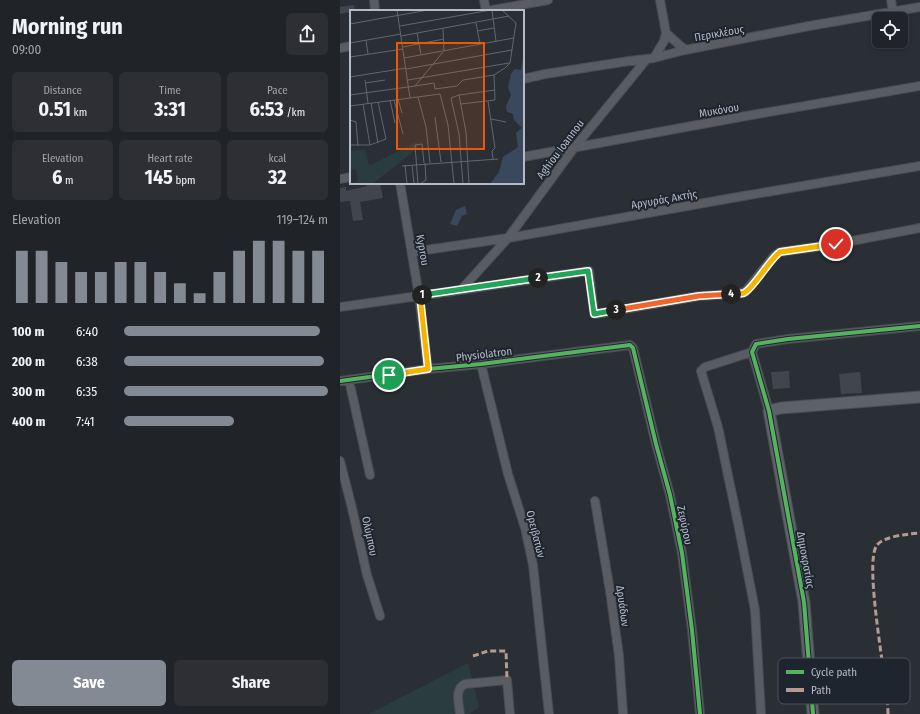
<!DOCTYPE html>
<html lang="en">
<head>
<meta charset="utf-8">
<style>
	body { margin:0; font-family:"Fira Sans Condensed",sans-serif; background:#2d2f34; color:#f1f3f6; height:100vh; display:flex; flex-direction:column; font-size:15px; white-space:nowrap }
	* { box-sizing:border-box; margin:0 }
	p { font-size:13px; color:#a2a4a8 }
	.icon { flex:none; width:22px; height:22px; fill:none; stroke:currentColor; stroke-width:2; stroke-linecap:round; stroke-linejoin:round }
	.map { position:relative; flex:1; overflow:hidden }
	.panel { display:flex; flex-direction:column; background:#202328; width:340px }
	.panel>* { flex:none }
	.buttons { position:absolute; left:532px; top:12px; display:grid; gap:8px }
	.buttons a { display:grid; place-items:center; width:36px; height:36px; border-radius:6px; background:#202328; box-shadow:0 2px 6px #0003,0 0 0 1px #3d4045; font-size:20px }
	.pin { position:absolute; display:grid; place-items:center; width:34px; height:34px; color:#fff; margin:-17px; border:2px solid #fff; border-radius:50%; box-shadow:0 1px 4px #0007 }
	.km { position:absolute; width:20px; height:20px; margin:-10px; border-radius:50%; background:#222; color:#fff; font-size:11px; line-height:20px; text-align:center }
	.round { display:grid; place-items:center; flex:none; width:42px; height:42px; border-radius:6px; background:#2d2f34 }
	.headline { display:flex; align-items:center; justify-content:space-between; height:68px; padding:0 12px }
	h1 { font-size:22px; font-weight:700; line-height:30px }
	.stats { display:grid; grid-template-columns:repeat(3,1fr); gap:6px; height:68px; padding:4px 12px }
	.stats div { display:grid; align-content:center; border-radius:6px; background:#2d2f34; text-align:center }
	.stats b { font-size:20px; font-weight:700 }
	.stats small { font-size:11px; font-weight:400 }
	.stats p { font-size:11px }
	.chart { height:112px; padding:8px 12px }
	.chart p { display:flex; justify-content:space-between }
	.chart svg { width:100%; height:72px; margin-top:4px; stroke:#848a93; stroke-width:6 }
	.cta { display:flex; gap:8px; margin-top:auto; padding:8px 12px }
	.cta a { flex:1; height:46px; border-radius:6px; background:#848a93; color:#fff; font-size:16px; font-weight:700; line-height:46px; text-align:center }
	.cta a+a { background:#2d2f34; color:#f1f3f6 }
	ul { padding:0 12px; list-style:none; font-size:13px }
	li { display:grid; grid-template-columns:64px 48px 1fr; align-items:center; height:30px }
	li i { height:10px; border-radius:5px; background:#848a93 }
	main { display:flex; flex:1; min-height:0 }
	.map>svg:first-child { display:block }
</style>
</head>
<body>
<main>
<section class="panel">
<div class="headline"><div><h1>Morning run</h1><p>09:00</p></div><a class="round"><svg class="icon" aria-label="share" viewBox="0 0 24 24"><path d="M12 15V3M7 8l5-5 5 5M5 13v7h14v-7"/></svg></a></div>
<div class="stats">
<div><p>Distance</p><b>0.51<small> km</small></b></div>
<div><p>Time</p><b>3:31</b></div>
<div><p>Pace</p><b>6:53<small> /km</small></b></div>
</div>
<div class="stats">
<div><p>Elevation</p><b>6<small> m</small></b></div>
<div><p>Heart rate</p><b>145<small> bpm</small></b></div>
<div><p>kcal</p><b>32</b></div>
</div>
<div class="chart"><p><span>Elevation</span>119–124 m</p>
<svg viewBox="0 0 160 44" preserveAspectRatio="none"><path d="M5 44V12M15 44V12M25 44V19M35 44V25M45 44V25M55 44V19M65 44V19M75 44V25M85 44V32M95 44V38M105 44V25M115 44V12M125 44V6M135 44V6M145 44V12M155 44V12"/></svg>
</div>
<ul>
<li><b>100 m</b>6:40<i style="width:96%"></i></li>
<li><b>200 m</b>6:38<i style="width:98%"></i></li>
<li><b>300 m</b>6:35<i style="width:100%"></i></li>
<li><b>400 m</b>7:41<i style="width:54%"></i></li>
</ul>
<div class="cta"><a>Save</a><a>Share</a></div>
</section>
<div class="map">
<svg width="580" height="714" viewBox="0 0 580 714">
	<rect width="100%" height="100%" fill="#2a2f35"/>
	<path fill="#2b3c3e" d="M 128,663 L 139,707 L 130,714 L 29,714 Z"/>
	<path fill="#3a485d" d="M 125,206 L 127,214 L 122,216 L 117,226 L 110,224 L 116,210 Z"/>
	<path fill="#42464c" d="M 14,5 L 15,11 L 0,14 L 0,7 Z
		M 32,183 L 40,183 L 43,198 L 20,202 L 23,220 L 13,221 L 10,201 L 0,202 L 0,188 L 6,187 L 6,191 L 27,186 L 26,184 Z
		M 449,371 L 450,388 L 433,389 L 431,372 Z
		M 520,372 L 522,393 L 501,394 L 499,374 Z"/>
	<g fill="none" stroke-linecap="round" stroke-linejoin="round">
		<g stroke="#484b50" stroke-width="10">
			<path id="street" d="M 34,0 L 35,11
				M 144,0 L 146,11
				M 551,0 L 553,12
				M 147,11 L 208,0
				M 326,33 L 345,50
				M 0,48 L 11,46
				M 314,58 L 324,41 L 326,33 L 320,0
				M 183,79 L 205,74 L 289,61 L 314,58 L 345,50 L 469,26 L 580,7
				M 183,157 L 406,116 L 580,86
				M 0,179 L 11,177
				M 60,183 L 79,296 L 88,369
				M 72,252 L 168,238 L 392,198 L 580,166
				M 121,290 L 249,271 L 254,313 L 256,314 L 359,296 L 395,294 L 405,292 L 434,256 L 440,252 L 496,244 L 580,228
				M 0,307 L 121,290 L 168,238 L 234,148 L 306,60
				M 412,352 L 365,367 L 361,371 L 378,427 L 399,528 L 415,610 L 421,714
				M 141,364 L 168,474 L 185,528 L 193,565 L 209,714
				M 9,380 L 30,475
				M 0,381 L 88,369 L 141,364 L 290,345 L 293,348 L 316,444 L 330,495 L 342,553 L 352,630 L 360,714
				M 429,411 L 412,352 L 416,344 L 448,339 L 580,326
				M 0,461 L 12,508 L 27,575 L 40,616
				M 255,501 L 270,591 L 279,656 L 283,714
				M 120,714 C 119,704 114,689 125,684 L 167,680 L 170,714"/>
		</g>
		<g stroke="#484b50" stroke-width="13">
			<path id="secondary" d="M 473,714 L 464,602 L 429,411 L 441,408 L 580,397"/>
		</g>
		<use href="#street" stroke="#595d63" stroke-width="8"/>
		<use href="#secondary" stroke="#5d6168" stroke-width="11"/>
		<path stroke="#b69a8f" stroke-width="3" stroke-dasharray="6 3" stroke-linecap="butt" d="M 133,656 L 148,651 L 166,651 L 167,680
			M 548,714 C 548,684 523,563 537,545 C 544,536 569,534 580,533"/>
		<g stroke="#1e252f" stroke-width="6">
			<path id="cycleway" d="M 0,381 L 88,369 L 141,364 L 290,345 L 293,348 L 316,444 L 330,495 L 342,553 L 352,630 L 360,714
				M 473,714 L 464,602 L 429,411 L 412,352 L 416,344 L 448,339 L 580,326"/>
		</g>
		<use href="#cycleway" stroke="#56b35d" stroke-width="4"/>
	</g>
	<g fill="none" stroke-linecap="round" stroke-linejoin="round">
		<g stroke="#fff" stroke-width="8">
			<path id="split-1" d="M 49,375 L 88,369 L 80,296 L 82,295"/>
		</g>
		<g stroke="#fff" stroke-width="8">
			<path id="split-2" d="M 82,295 L 198,278"/>
		</g>
		<g stroke="#fff" stroke-width="8">
			<path id="split-3" d="M 198,278 L 248,271 L 254,314 L 276,310"/>
		</g>
		<g stroke="#fff" stroke-width="8">
			<path id="split-4" d="M 276,310 L 359,296 L 391,294"/>
		</g>
		<g stroke="#fff" stroke-width="8">
			<path id="split-5" d="M 391,294 C 395,294 400,294 404,293 C 414,288 429,260 440,252 L 496,244"/>
		</g>
		<use href="#split-1" stroke="#f5b400" stroke-width="5"/>
		<use href="#split-2" stroke="#22a559" stroke-width="5"/>
		<use href="#split-3" stroke="#22a559" stroke-width="5"/>
		<use href="#split-4" stroke="#f0652b" stroke-width="5"/>
		<use href="#split-5" stroke="#f5b400" stroke-width="5"/>
	</g>
	<g text-anchor="middle" stroke-width="4" stroke-linejoin="round" paint-order="stroke">
		<g font-size="11" fill="#b4bbc6" stroke="#1e252f">
			<text transform="translate(379 33) rotate(-10)" y="4">Περικλέους</text>
			<text transform="translate(379 110) rotate(-10)" y="4">Μυκόνου</text>
			<text transform="translate(220 149) rotate(-53)" y="4">Aghiou Ioannou</text>
			<text transform="translate(324 199) rotate(-10)" y="4">Αργυράς Ακτής</text>
			<text transform="translate(83 250) rotate(80)" y="4">Kyprou</text>
			<text transform="translate(144 354) rotate(-7)" y="4">Physiolatron</text>
			<text transform="translate(345 525) rotate(78)" y="4">Ζεφύρου</text>
			<text transform="translate(196 534) rotate(76)" y="4">Ορειβατών</text>
			<text transform="translate(30 536) rotate(78)" y="4">Ολύμπου</text>
			<text transform="translate(466 560) rotate(80)" y="4">Δημοκρατίας</text>
			<text transform="translate(283 606) rotate(82)" y="4">Δρυάδων</text>
		</g>
	</g>
	<g transform="translate(10 10)">
		<rect width="174" height="174" fill="#2a2f35"/>
		<path d="M 66,132 L 68,138 L 22,174 L 5,174 L 8,170 L 6,159 L 0,160 L 0,141 L 15,140 L 19,156 Z" fill="#2b3c3e"/>
		<path d="M 174,40 L 174,174 L 140,174 L 149,162 L 153,147 L 168,137 L 166,123 L 172,118 L 164,110 L 163,104 L 157,102 L 156,96 L 161,85 L 158,77 L 161,64 L 165,59 L 171,60 Z" fill="#3a485d"/>
		<path fill="none" stroke="#61676f" stroke-width="1" d="M 47,0 L 60,88M 142,0 L 146,31M 126,13 L 130,34M 0,14 L 78,0M 50,16 L 141,0M 93,19 L 94,41M 127,21 L 144,18M 67,23 L 71,45M 51,26 L 159,6M 16,30 L 18,44M 0,33 L 51,24M 53,37 L 94,29M 0,47 L 53,39M 54,48 L 164,28M 56,59 L 162,40M 0,67 L 56,58M 15,70 L 18,93M 58,70 L 159,53M 15,73 L 35,70M 65,76 L 84,73 L 85,79 L 107,76 L 113,70 L 144,65 L 155,58 L 160,53 L 166,13 L 152,0M 0,85 L 65,76 L 93,42M 109,85 L 101,88 L 109,124 L 113,174M 68,87 L 76,117 L 80,153M 48,89 L 52,103M 40,90 L 45,113M 44,90 L 53,124M 138,91 L 145,138 L 142,141 L 143,149M 21,93 L 28,133M 13,94 L 20,135M 111,94 L 145,90 L 144,65M 0,96 L 90,84 L 98,115 L 104,174M 85,107 L 91,152M 141,109 L 156,112M 0,110 L 6,112 L 8,136M 0,135 L 20,135 L 36,129 L 28,92M 55,155 L 57,174M 62,155 L 64,174M 52,156 L 148,149M 68,174 L 65,135 L 72,134 L 74,153M 70,174 L 76,170 L 75,153M 119,174 L 116,122 L 109,85 L 145,80"/>
		<path fill="#e8590c" fill-opacity="0.15" stroke="#e8590c" stroke-width="2" d="M 47,33 L 134,33 L 134,139 L 47,139 Z"/>
		<rect width="174" height="174" fill="none" stroke="#b4bbc6" stroke-width="2"/>
	</g>
	<rect x="438" y="658" width="132" height="46" rx="6" fill="#1e252f" stroke="#4b525c" stroke-width="1"/>
	<rect x="446" y="670" width="18" height="4" fill="#56b35d"/>
	<rect x="446" y="688" width="18" height="4" fill="#b69a8f"/>
	<g font-size="11" fill="#b4bbc6">
		<text x="471" y="676">Cycle path</text>
		<text x="471" y="694">Path</text>
	</g>
</svg>
<div class="buttons">
<a><svg class="icon" aria-label="locate" viewBox="0 0 24 24"><circle cx="12" cy="12" r="6"/><path d="M12 2v4M12 18v4M2 12h4M18 12h4"/></svg></a>
</div>
<div class="pin" style="left:49px;top:375px;background:#1e9e55"><svg class="icon" aria-label="arrive" viewBox="0 0 24 24"><path d="M6 21V4h12l-3 4 3 4H6"/></svg></div>
<div class="pin" style="left:496px;top:244px;background:#d93025"><svg class="icon" aria-label="check" viewBox="0 0 24 24"><path d="M5 12l5 5 9-10"/></svg></div>
<b class="km" style="left:82px;top:295px">1</b>
<b class="km" style="left:198px;top:278px">2</b>
<b class="km" style="left:276px;top:310px">3</b>
<b class="km" style="left:391px;top:294px">4</b>
</div>
</main>
</body>
</html>
